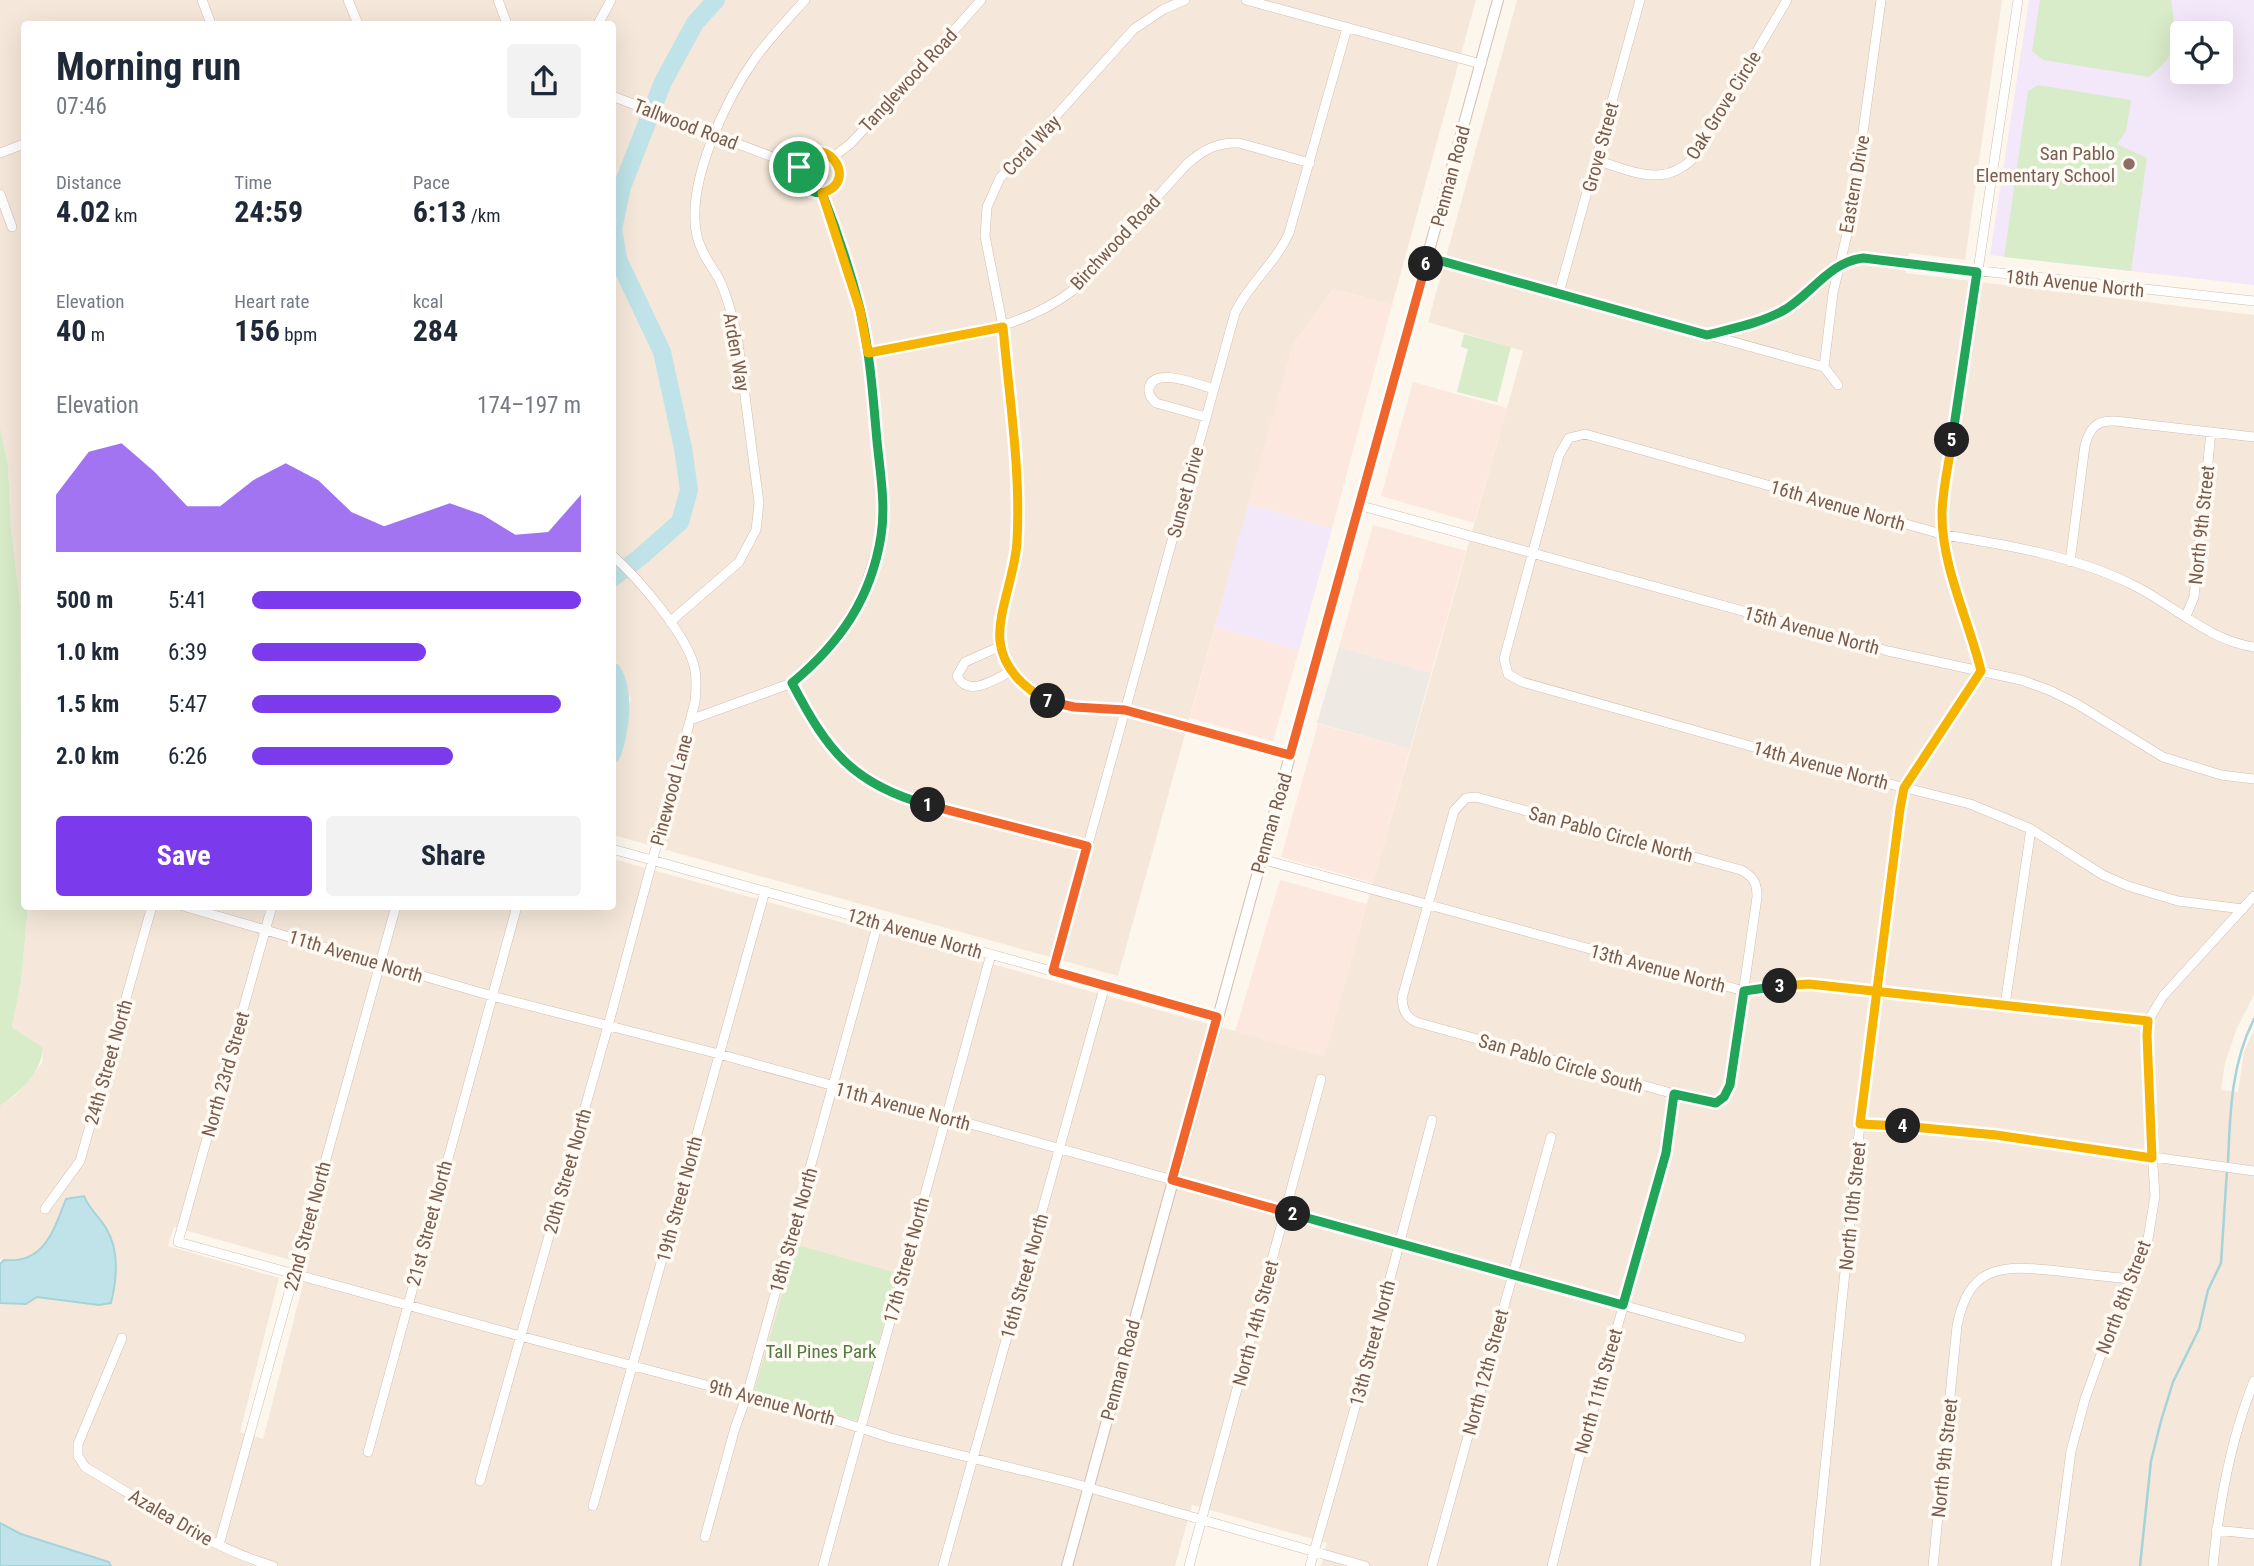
<!DOCTYPE html>
<html lang="en">
<head>
<meta charset="utf-8">
<style>
	body { margin:0; font-family:"Roboto Condensed",sans-serif; background:#f2f2f3; color:#1f2937; height:100vh; display:flex; flex-direction:column; font-size:26px; white-space:nowrap }
	* { box-sizing:border-box; margin:0 }
	p { font-size:23px; color:#747a83 }
	.icon { flex:none; width:38px; height:38px; fill:none; stroke:currentColor; stroke-width:2; stroke-linecap:round; stroke-linejoin:round }
	.map { position:relative; flex:1; overflow:hidden }
	.drawer { position:absolute; left:21px; top:21px; width:595px; height:889px; display:flex; flex-direction:column; background:#fff; border-radius:7px; box-shadow:0 7px 28px #0002 }
	.drawer>* { flex:none }
	.controls { position:absolute; left:2170px; top:21px; display:grid; gap:14px }
	.controls a { display:grid; place-items:center; width:63px; height:63px; border-radius:7px; background:#fff; box-shadow:0 7px 28px #0002; font-size:35px }
	.pin { position:absolute; display:grid; place-items:center; width:60px; height:60px; color:#fff; margin:-30px; border:4px solid #fff; border-radius:50%; box-shadow:0 2px 7px #0007 }
	.km { position:absolute; width:35px; height:35px; margin:-18px; border-radius:50%; background:#222; color:#fff; font-size:19px; line-height:35px; text-align:center }
	.round { display:grid; place-items:center; flex:none; width:74px; height:74px; border-radius:7px; background:#f2f2f3 }
	.head { display:flex; align-items:center; justify-content:space-between; height:119px; padding:0 35px }
	h1 { font-size:38px; font-weight:700; line-height:52px }
	.stats { display:grid; grid-template-columns:repeat(3,1fr); gap:10px; height:119px; padding:7px 35px }
	.stats div { display:grid; align-content:center }
	.stats b { font-size:30px; font-weight:700 }
	.stats small { font-size:19px; font-weight:400 }
	.stats p { font-size:19px }
	.chart { height:196px; padding:14px 35px }
	.chart p { display:flex; justify-content:space-between }
	.chart svg { width:100%; height:126px; margin-top:7px; fill:#7c3aed; opacity:.7 }
	.cta { display:flex; gap:14px; margin-top:auto; padding:14px 35px }
	.cta a { flex:1; height:80px; border-radius:7px; background:#7c3aed; color:#fff; font-size:28px; font-weight:700; line-height:80px; text-align:center }
	.cta a+a { background:#f2f2f3; color:#1f2937 }
	ul { padding:0 35px; list-style:none; font-size:23px }
	li { display:grid; grid-template-columns:112px 84px 1fr; align-items:center; height:52px }
	li i { height:18px; border-radius:9px; background:#7c3aed }
	.map>svg:first-child { display:block }
</style>
</head>
<body>
<div class="map">
<svg width="2254" height="1566" viewBox="0 0 2254 1566">
	<rect width="100%" height="100%" fill="#fdf6ec"/>
	<path fill="#f5e8da" fill-rule="evenodd" d="M 0,0 L 1476,0 L 1392,305 L 1333,289 L 1293,345 L 1118,976 L 613,835 L 613,764 L 631,699 L 617,662 L 612,657 L 612,24 L 24,24 L 24,760 L 21,753 L 20,606 L 11,528 L 8,465 L 0,427 Z
		M 1517,0 L 2002,0 L 1965,260 L 1909,253 L 1905,273 L 2254,315 L 2254,995 L 2237,1028 L 2225,1063 L 2221,1090 L 2238,1092 L 2244,1051 L 2254,1031 L 2254,1566 L 1321,1566 L 1327,1543 L 1192,1505 L 1175,1566 L 111,1566 L 109,1562 L 21,1534 L 0,1523 L 0,1303 L 26,1304 L 37,1297 L 99,1305 L 111,1303 L 115,1255 L 107,1229 L 87,1205 L 67,1199 L 51,1238 L 39,1252 L 16,1261 L 0,1259 L 0,1106 L 17,1094 L 42,1063 L 43,1049 L 12,1027 L 21,981 L 28,907 L 612,906 L 613,859 L 1324,1056 L 1523,351 L 1428,322 ZM 174,1227 L 308,1265 L 263,1439 L 240,1432 L 279,1278 L 168,1246 Z"/>
	<path fill="#fde8e0" d="M 1333,289 L 1392,305 L 1332,529 L 1248,504 L 1293,345 Z
		M 1413,382 L 1507,408 L 1474,523 L 1381,496 Z
		M 1373,525 L 1466,551 L 1431,673 L 1339,647 Z
		M 1215,627 L 1299,650 L 1273,741 L 1190,718 Z
		M 1318,724 L 1410,749 L 1373,883 L 1281,857 Z
		M 1280,880 L 1367,904 L 1324,1056 L 1235,1032 Z"/>
	<path fill="#efe9e4" d="M 1339,647 L 1431,673 L 1410,749 L 1317,723 Z"/>
	<path fill="#f3e8fa" fill-rule="evenodd" d="M 2029,0 L 2254,0 L 2254,285 L 1990,255 ZM 2182,33 L 2221,33 L 2221,72 L 2182,72 Z
		M 1248,504 L 1332,529 L 1299,650 L 1215,627 Z"/>
	<path fill="#d8ecc9" d="M 2040,0 L 2171,0 C 2174,18 2178,46 2166,61 C 2161,67 2154,72 2149,77 L 2043,60 L 2032,51 Z
		M 2038,85 L 2131,100 L 2126,131 L 2117,144 L 2147,158 L 2131,271 L 2004,257 L 2028,91 Z
		M 1464,334 L 1511,347 L 1497,402 L 1457,392 L 1468,349 L 1461,347 Z
		M 0,427 L 8,465 L 11,528 L 20,606 L 21,753 L 24,760 L 24,906 L 28,907 L 21,981 L 12,1027 L 43,1048 C 41,1073 20,1092 0,1106 Z
		M 797,1245 L 897,1273 L 858,1421 L 754,1391 Z"/>
	<path fill="#bfe3e8" stroke="#a5d3da" stroke-width="2" d="M 84,1196 C 89,1209 99,1216 106,1228 C 120,1251 117,1279 111,1303 L 99,1305 L 37,1297 L 26,1304 L 0,1303 L 0,1264 L 4,1260 C 45,1264 54,1229 66,1199 Z
		M 0,1523 L 21,1534 L 109,1562 L 111,1566 L 0,1566 Z"/>
	<g fill="none" stroke-linecap="round" stroke-linejoin="round">
		<path stroke="#a5d3da" stroke-width="2.5" d="M 2228,1163 C 2230,1114 2231,1064 2254,1019
			M 2140,1566 L 2151,1461 L 2161,1421 L 2173,1382 L 2199,1329 L 2208,1290 L 2221,1263 L 2227,1170"/>
		<path stroke="#bfe3e8" stroke-width="18" d="M 612,578 L 638,559 L 680,522 L 689,490 L 683,448 L 662,352 L 618,259 L 613,229 L 622,187 L 663,82 L 695,23 L 716,0
			M 612,671 C 626,693 620,730 612,754"/>
		<g stroke="#d1beb0" stroke-width="10">
			<path id="minor" d="M 202,0 L 211,24
				M 348,0 L 358,24
				M 498,0 L 507,24
				M 1185,0 L 1164,9 L 1134,29 L 1000,178 L 987,207 L 985,236 L 1003,327 L 1018,496 L 1017,542 L 1013,574 L 1001,620 L 1000,641 L 1009,665 L 1018,680 L 1033,693 L 1055,704 L 1074,707 L 1125,710 L 1290,755
				M 1246,0 L 1481,64
				M 598,24 L 611,0
				M 612,96 L 799,167
				M798 172a21 21 0 1 1 42 0a21 21 0 1 1-42 0Z
				M 0,153 L 24,144
				M 833,157 L 850,144 L 902,89 L 981,0
				M 1596,160 C 1634,172 1666,189 1696,155 L 1787,0
				M 0,194 L 12,227
				M 1427,257 L 1824,367
				M 1559,293 L 1640,0
				M 1707,335 C 1734,328 1762,323 1786,309 C 1813,292 1829,262 1863,258 L 2254,301
				M 868,353 C 937,339 1014,335 1072,291 L 1187,164 C 1203,150 1217,142 1239,143 L 1310,163
				M 1824,367 L 1833,293 L 1852,213 L 1881,0
				M 1824,367 L 1838,385
				M 1206,417 L 1156,403 C 1152,399 1148,395 1149,389 C 1152,365 1199,385 1214,389
				M 1358,505 L 1888,651 L 2021,680 L 2049,690 L 2077,704 L 2163,757 L 2221,775 L 2254,779
				M 2070,562 L 2085,445 C 2090,428 2096,420 2115,421 L 2254,437
				M 2186,616 L 2194,597 L 2211,432
				M 670,622 L 739,562 L 756,530 L 759,503 L 737,335 C 732,316 728,297 719,279 C 711,265 701,253 697,236 C 685,184 726,99 756,57 C 771,37 788,19 805,0
				M 1001,646 L 965,662 L 957,676 C 969,699 996,678 1012,671
				M 792,683 C 826,750 850,782 924,804 L 1087,847
				M 690,720 L 792,683 L 812,667 L 836,642 L 860,602 L 881,536 L 882,494 L 868,353 L 860,310 L 822,193
				M 1476,797 L 1741,870 C 1754,877 1757,883 1757,897 L 1730,1085 C 1723,1099 1719,1103 1703,1102 L 1416,1022 C 1405,1016 1403,1010 1402,998 L 1454,811 L 1466,798 Z
				M 612,849 L 1217,1017
				M 1261,859 L 1744,991 L 1809,984 L 2148,1021
				M 183,906 L 492,996 L 719,1054 L 1741,1338
				M 272,906 L 178,1242 L 520,1336 L 823,1416 L 891,1438 L 1069,1482 L 1365,1566
				M 2243,909 L 2178,901 L 2128,886 L 2103,875 L 2031,829 L 1970,804 L 1850,774 L 1522,682 L 1508,674 L 1504,659 L 1559,455 L 1569,438 L 1585,434 L 1945,535 C 2007,545 2074,556 2131,584 C 2173,604 2207,640 2254,647
				M 1053,971 L 1235,313 C 1249,283 1276,263 1289,233 L 1347,28
				M 2005,1005 L 2031,829
				M 1860,1124 L 1940,1128 L 1996,1135 L 2254,1171
				M 45,1209 L 80,1161 L 152,906
				M 122,1338 L 78,1444 L 78,1456 L 85,1467 C 143,1501 209,1548 273,1566
				M 368,1452 L 517,906
				M 480,1481 L 608,1026 L 695,702 C 696,691 697,681 695,670 C 689,637 638,578 612,555
				M 593,1506 L 765,891
				M 2216,1530 L 2254,1534
				M 705,1537 L 735,1428 L 747,1395 L 878,923
				M 219,1545 L 396,906
				M 823,1566 L 991,954
				M 943,1566 L 1105,985
				M 1189,1566 L 1321,1079
				M 1310,1566 L 1368,1362 L 1432,1120
				M 1432,1566 L 1551,1137
				M 1552,1566 L 1578,1462 L 1658,1187 L 1666,1153 L 1674,1094
				M 1815,1566 L 1860,1124 L 1900,809 L 1904,788 L 1981,671 L 1950,566 L 1942,514 L 2018,0
				M 1933,1566 L 1957,1326 C 1969,1263 2004,1265 2058,1271 C 2083,1274 2108,1277 2133,1279
				M 2056,1566 L 2071,1451 L 2085,1399 L 2112,1324 L 2133,1279 L 2148,1239 L 2155,1196 L 2148,1089 L 2148,1021 L 2163,996 L 2254,896
				M 2213,1566 C 2219,1502 2230,1441 2254,1381"/>
		</g>
		<g stroke="#d1beb0" stroke-width="12">
			<path id="tertiary" d="M 1067,1566 L 1498,0"/>
		</g>
		<use href="#minor" stroke="#fff" stroke-width="9"/>
		<use href="#tertiary" stroke="#fff" stroke-width="10"/>
	</g>
	<g fill="none" stroke-linecap="round" stroke-linejoin="round">
		<g stroke="#fff" stroke-width="14">
			<path id="split-1" d="M 799,167 C 797,182 806,193 822,193 C 837,231 850,270 860,309 C 870,352 873,397 877,441 C 880,472 886,505 881,536 C 871,599 840,643 792,683 C 827,750 852,784 928,805"/>
		</g>
		<g stroke="#fff" stroke-width="14">
			<path id="split-2" d="M 928,805 L 1087,846 L 1053,971 L 1217,1017 L 1172,1180 L 1293,1214"/>
		</g>
		<g stroke="#fff" stroke-width="14">
			<path id="split-3" d="M 1293,1214 L 1623,1305 L 1666,1153 L 1674,1094 L 1716,1103 L 1724,1097 L 1730,1085 L 1744,991 L 1780,986"/>
		</g>
		<g stroke="#fff" stroke-width="14">
			<path id="split-4" d="M 1780,986 L 1809,984 L 2148,1021 L 2147,1035 L 2152,1158 L 1996,1135 L 1903,1126"/>
		</g>
		<g stroke="#fff" stroke-width="14">
			<path id="split-5" d="M 1903,1126 L 1860,1124 L 1900,809 L 1904,788 L 1981,671 C 1969,620 1942,568 1942,515 C 1942,490 1949,464 1952,440"/>
		</g>
		<g stroke="#fff" stroke-width="14">
			<path id="split-6" d="M 1426,264 L 1427,257 L 1707,335 C 1734,328 1762,323 1786,309 C 1813,292 1830,262 1863,258 L 1977,272 L 1952,440"/>
		</g>
		<g stroke="#fff" stroke-width="14">
			<path id="split-7" d="M 1048,701 L 1074,707 L 1125,710 L 1290,755 L 1426,264"/>
		</g>
		<g stroke="#fff" stroke-width="14">
			<path id="split-8" d="M 799,167 C 819,126 864,180 822,193 L 860,310 L 868,353 L 1003,327 C 1009,397 1021,470 1017,541 C 1016,572 997,613 1000,641 C 1003,669 1025,689 1048,701"/>
		</g>
		<use href="#split-1" stroke="#22a559" stroke-width="9"/>
		<use href="#split-2" stroke="#f0652b" stroke-width="9"/>
		<use href="#split-3" stroke="#22a559" stroke-width="9"/>
		<use href="#split-4" stroke="#f5b400" stroke-width="9"/>
		<use href="#split-5" stroke="#f5b400" stroke-width="9"/>
		<use href="#split-6" stroke="#22a559" stroke-width="9"/>
		<use href="#split-7" stroke="#f0652b" stroke-width="9"/>
		<use href="#split-8" stroke="#f5b400" stroke-width="9"/>
	</g>
	<circle fill="#8d6e63" stroke="#fffaf3" stroke-width="2.5" cx="2129" cy="164" r="7"/>
	<g text-anchor="middle" stroke-width="7" stroke-linejoin="round" paint-order="stroke">
		<g font-size="19" fill="#7a5c4d" stroke="#fffaf3">
			<text transform="translate(908 80) rotate(-47)" y="7">Tanglewood Road</text>
			<text transform="translate(1723 105) rotate(-58)" y="7">Oak Grove Circle</text>
			<text transform="translate(686 124) rotate(21)" y="7">Tallwood Road</text>
			<text transform="translate(1031 145) rotate(-47)" y="7">Coral Way</text>
			<text transform="translate(1600 147) rotate(-75)" y="7">Grove Street</text>
			<text transform="translate(1450 176) rotate(-75)" y="7">Penman Road</text>
			<text transform="translate(1854 184) rotate(-80)" y="7">Eastern Drive</text>
			<text transform="translate(1115 242) rotate(-47)" y="7">Birchwood Road</text>
			<text transform="translate(2075 283) rotate(6)" y="7">18th Avenue North</text>
			<text transform="translate(737 352) rotate(80)" y="7">Arden Way</text>
			<text transform="translate(1185 492) rotate(-75)" y="7">Sunset Drive</text>
			<text transform="translate(1838 505) rotate(16)" y="7">16th Avenue North</text>
			<text transform="translate(2201 525) rotate(-84)" y="7">North 9th Street</text>
			<text transform="translate(1812 630) rotate(15)" y="7">15th Avenue North</text>
			<text transform="translate(1821 765) rotate(15)" y="7">14th Avenue North</text>
			<text transform="translate(671 790) rotate(-75)" y="7">Pinewood Lane</text>
			<text transform="translate(1271 823) rotate(-74)" y="7">Penman Road</text>
			<text transform="translate(1611 834) rotate(15)" y="7">San Pablo Circle North</text>
			<text transform="translate(915 933) rotate(16)" y="7">12th Avenue North</text>
			<text transform="translate(356 956) rotate(17)" y="7">11th Avenue North</text>
			<text transform="translate(1658 968) rotate(15)" y="7">13th Avenue North</text>
			<text transform="translate(108 1062) rotate(-74)" y="7">24th Street North</text>
			<text transform="translate(1561 1063) rotate(16)" y="7">San Pablo Circle South</text>
			<text transform="translate(225 1074) rotate(-74)" y="7">North 23rd Street</text>
			<text transform="translate(903 1106) rotate(15)" y="7">11th Avenue North</text>
			<text transform="translate(567 1171) rotate(-74)" y="7">20th Street North</text>
			<text transform="translate(679 1199) rotate(-75)" y="7">19th Street North</text>
			<text transform="translate(1852 1206) rotate(-84)" y="7">North 10th Street</text>
			<text transform="translate(429 1223) rotate(-75)" y="7">21st Street North</text>
			<text transform="translate(307 1226) rotate(-75)" y="7">22nd Street North</text>
			<text transform="translate(793 1230) rotate(-74)" y="7">18th Street North</text>
			<text transform="translate(906 1260) rotate(-75)" y="7">17th Street North</text>
			<text transform="translate(1024 1276) rotate(-74)" y="7">16th Street North</text>
			<text transform="translate(2123 1297) rotate(-69)" y="7">North 8th Street</text>
			<text transform="translate(1255 1323) rotate(-75)" y="7">North 14th Street</text>
			<text transform="translate(1372 1343) rotate(-75)" y="7">13th Street North</text>
			<text transform="translate(1120 1370) rotate(-75)" y="7">Penman Road</text>
			<text transform="translate(1485 1372) rotate(-75)" y="7">North 12th Street</text>
			<text transform="translate(1598 1391) rotate(-74)" y="7">North 11th Street</text>
			<text transform="translate(772 1402) rotate(15)" y="7">9th Avenue North</text>
			<text transform="translate(1944 1458) rotate(-84)" y="7">North 9th Street</text>
			<text transform="translate(171 1517) rotate(30)" y="7">Azalea Drive</text>
		</g>
		<g font-size="19" fill="#785e54" stroke="#fffaf3" text-anchor="end">
			<text x="2115" y="160">San Pablo<tspan x="2115" dy="22">Elementary School</tspan></text>
		</g>
		<g font-size="19" fill="#537a41" stroke="#fffaf3">
			<text x="821" y="1358">Tall Pines Park</text>
		</g>
	</g>
</svg>
<div class="controls">
<a><svg class="icon" aria-label="locate" viewBox="0 0 24 24"><circle cx="12" cy="12" r="6"/><path d="M12 2v4M12 18v4M2 12h4M18 12h4"/></svg></a>
</div>
<div class="pin" style="left:799px;top:167px;background:#1e9e55"><svg class="icon" aria-label="arrive" viewBox="0 0 24 24"><path d="M6 21V4h12l-3 4 3 4H6"/></svg></div>
<b class="km" style="left:928px;top:805px">1</b>
<b class="km" style="left:1293px;top:1214px">2</b>
<b class="km" style="left:1780px;top:986px">3</b>
<b class="km" style="left:1903px;top:1126px">4</b>
<b class="km" style="left:1952px;top:440px">5</b>
<b class="km" style="left:1426px;top:264px">6</b>
<b class="km" style="left:1048px;top:701px">7</b>
<section class="drawer">
<div class="head"><div><h1>Morning run</h1><p>07:46</p></div><a class="round"><svg class="icon" aria-label="share" viewBox="0 0 24 24"><path d="M12 15V3M7 8l5-5 5 5M5 13v7h14v-7"/></svg></a></div>
<div class="stats">
<div><p>Distance</p><b>4.02<small> km</small></b></div>
<div><p>Time</p><b>24:59</b></div>
<div><p>Pace</p><b>6:13<small> /km</small></b></div>
</div>
<div class="stats">
<div><p>Elevation</p><b>40<small> m</small></b></div>
<div><p>Heart rate</p><b>156<small> bpm</small></b></div>
<div><p>kcal</p><b>284</b></div>
</div>
<div class="chart"><p><span>Elevation</span>174–197 m</p>
<svg viewBox="0 0 160 44" preserveAspectRatio="none"><path d="M0 44V24L10 9L20 6L30 16L40 28L50 28L60 19L70 13L80 19L90 30L100 35L110 31L120 27L130 31L140 38L150 37L160 24V44z"/></svg>
</div>
<ul>
<li><b>500 m</b>5:41<i style="width:100%"></i></li>
<li><b>1.0 km</b>6:39<i style="width:53%"></i></li>
<li><b>1.5 km</b>5:47<i style="width:94%"></i></li>
<li><b>2.0 km</b>6:26<i style="width:61%"></i></li>
</ul>
<div class="cta"><a>Save</a><a>Share</a></div>
</section>
</div>
</body>
</html>
